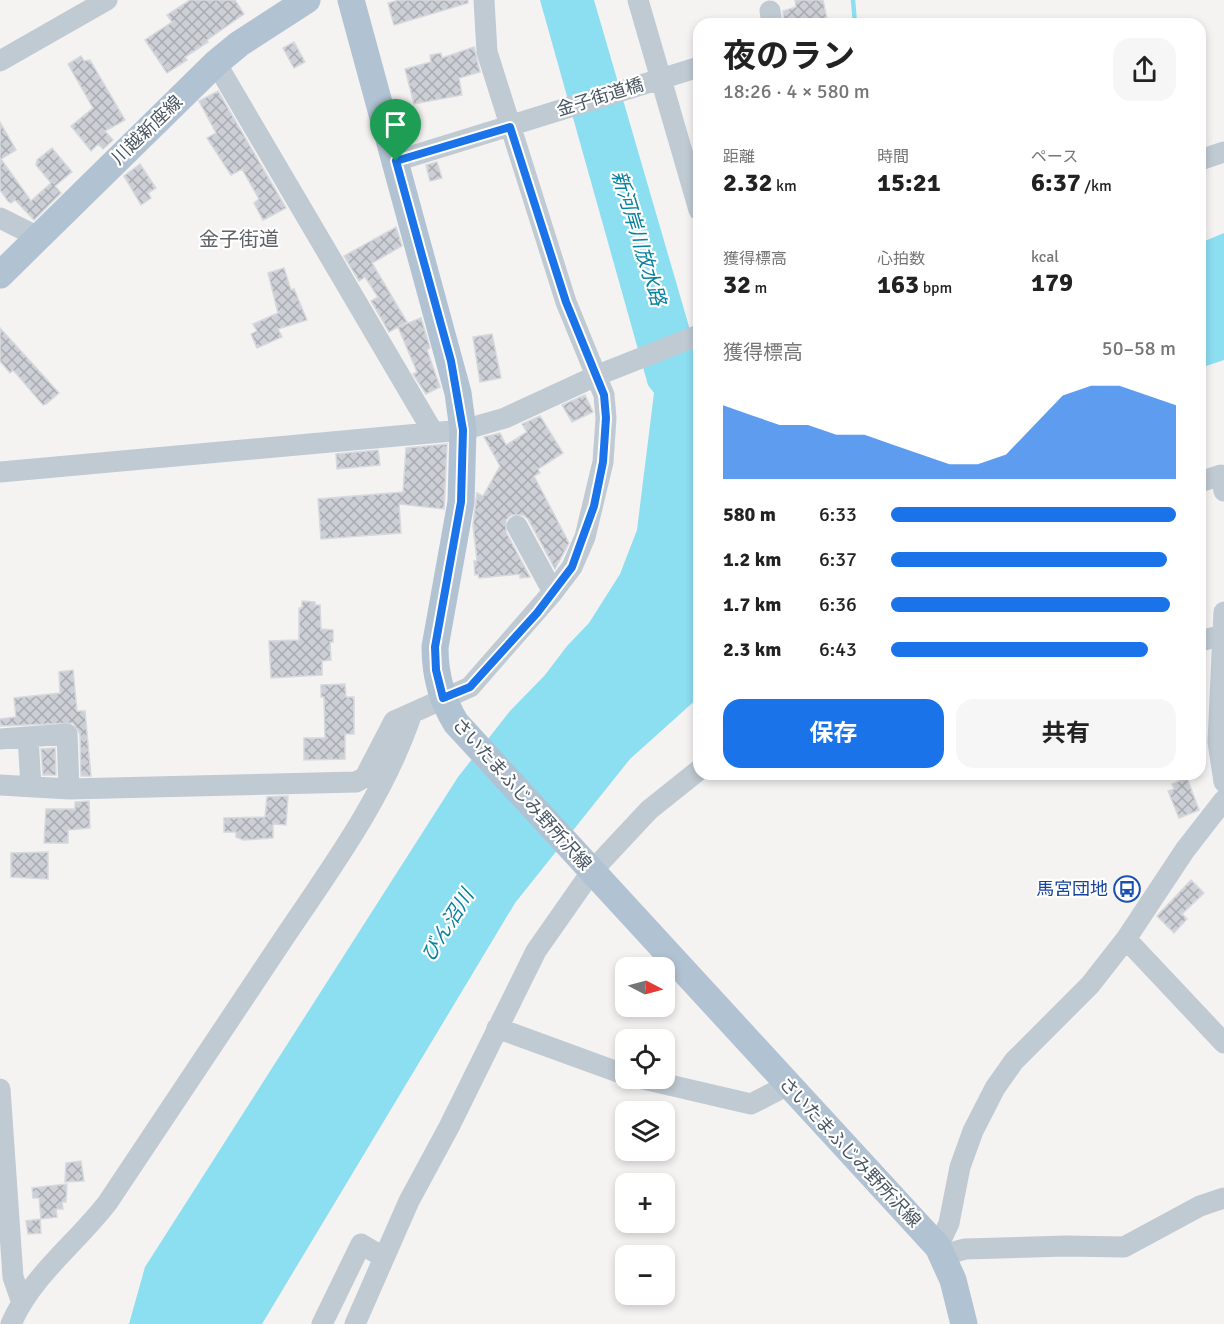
<!DOCTYPE html>
<html lang="ja">
<head>
<meta charset="utf-8">
<style>
	body { margin:0; font-family:Signika,"Noto Sans JP",sans-serif; background:#f6f6f6; color:#222; height:100vh; display:flex; flex-direction:column; font-size:22px; white-space:nowrap }
	* { box-sizing:border-box; margin:0 }
	p { font-size:20px; color:#767676 }
	.icon { flex:none; width:33px; height:33px; fill:none; stroke:currentColor; stroke-width:2; stroke-linecap:round; stroke-linejoin:round }
	.map { position:relative; flex:1; overflow:hidden }
	.details { position:absolute; left:693px; top:18px; width:513px; height:762px; display:flex; flex-direction:column; background:#fff; border-radius:18px; box-shadow:0 3px 9px #0003 }
	.details>* { flex:none }
	.needle { width:39px; rotate:96deg }
	.fabs { position:absolute; left:615px; top:957px; display:grid; gap:12px }
	.fabs a { display:grid; place-items:center; width:60px; height:60px; border-radius:12px; background:#fff; box-shadow:0 3px 9px #0003; font-size:30px }
	.pin { position:absolute; display:grid; place-items:center; width:51px; height:51px; color:#fff; margin:-62px -26px; border-radius:50% 50% 50% 0; rotate:-45deg; box-shadow:0 0 6px #0007 }
	.pin .icon { rotate:45deg }
	.round { display:grid; place-items:center; flex:none; width:63px; height:63px; border-radius:18px; background:#f6f6f6 }
	.headline { display:flex; align-items:center; justify-content:space-between; height:102px; padding:0 30px }
	h1 { font-size:33px; font-weight:700; line-height:45px }
	.stats { display:grid; grid-template-columns:repeat(3,1fr); gap:9px; height:102px; padding:6px 30px }
	.stats div { display:grid; align-content:center }
	.stats b { font-size:26px; font-weight:700 }
	.stats small { font-size:16px; font-weight:400 }
	.stats p { font-size:16px }
	.chart { height:168px; padding:12px 30px }
	.chart p { display:flex; justify-content:space-between }
	.chart svg { width:100%; height:108px; margin-top:6px; fill:#1a73e8; opacity:.7 }
	.button { display:flex; gap:12px; margin-top:auto; padding:12px 30px }
	.button a { flex:1; height:69px; border-radius:18px; background:#1a73e8; color:#fff; font-size:24px; font-weight:700; line-height:69px; text-align:center }
	.button a+a { background:#f6f6f6; color:#222 }
	ul { padding:0 30px; list-style:none; font-size:20px }
	li { display:grid; grid-template-columns:96px 72px 1fr; align-items:center; height:45px }
	li i { height:15px; border-radius:8px; background:#1a73e8 }
	.map>svg:first-child { display:block }
</style>
</head>
<body>
<div class="map">
<svg width="1224" height="1324" viewBox="0 0 1224 1324">
	<defs>
		<pattern id="building-cross-hatch" width="8" height="8" patternUnits="userSpaceOnUse" patternTransform="scale(1.5)"><rect width="8" height="8" fill="#cccfd5"/><path d="M0 0l8 8M0 8l8-8" fill="none" stroke="#a8abb0"/></pattern>
	</defs>
	<rect width="100%" height="100%" fill="#f5f2f2"/>
	<path fill="#8cdef1" d="M 540,0 L 594,0 L 699,361 L 699,697 L 630,759 L 515,903 L 262,1324 L 129,1324 L 145,1267 L 458,777 L 510,711 L 545,675 L 567,646 L 589,623 L 620,574 L 637,530 L 654,393 L 648,385 Z
		M 1224,233 L 1224,360 L 1200,368 L 1200,243 Z"/>
	<g fill="none" stroke-linecap="round" stroke-linejoin="round">
		<path stroke="#8cdef1" stroke-width="4.5" d="M 853,0 L 855,24"/>
	</g>
	<path fill="url(#building-cross-hatch)" stroke="#d6d9de" stroke-width="1.5" d="M 190,0 L 235,0 L 244,14 L 207,40 L 208,42 L 185,57 L 187,60 L 167,73 L 145,40 L 172,22 L 167,15 Z
		M 399,0 L 468,0 L 468,3 L 394,25 L 388,3 Z
		M 795,0 L 823,0 L 828,24 L 784,24 L 783,11 L 796,7 Z
		M 294,42 L 305,62 L 294,68 L 283,48 Z
		M 474,47 L 480,72 L 459,78 L 462,95 L 414,104 L 405,69 L 431,62 L 430,55 L 441,53 L 442,58 Z
		M 81,56 L 84,61 L 90,60 L 125,120 L 105,131 L 113,140 L 103,149 L 98,144 L 91,151 L 71,126 L 93,108 L 68,64 Z
		M 218,91 L 286,208 L 265,219 L 263,220 L 254,203 L 259,199 L 242,169 L 231,175 L 207,138 L 216,133 L 199,101 Z
		M 0,122 L 16,150 L 1,159 L 31,201 L 51,183 L 36,165 L 37,160 L 52,148 L 72,172 L 55,186 L 61,193 L 34,220 L 15,200 L 11,203 L 8,201 L 0,190 Z
		M 437,162 L 442,178 L 430,181 L 426,165 Z
		M 140,164 L 156,188 L 148,193 L 151,198 L 141,205 L 124,176 Z
		M 396,227 L 402,246 L 372,263 L 407,322 L 389,332 L 371,301 L 378,297 L 365,277 L 359,281 L 344,256 Z
		M 284,268 L 291,290 L 294,289 L 307,320 L 278,329 L 282,337 L 257,348 L 251,334 L 257,331 L 253,324 L 278,313 L 268,273 Z
		M 421,318 L 430,348 L 427,350 L 440,387 L 426,394 L 413,374 L 417,372 L 398,327 Z
		M 0,328 L 59,393 L 46,404 L 43,405 L 13,370 L 10,373 L 0,361 Z
		M 492,334 L 501,378 L 480,382 L 473,337 Z
		M 585,395 L 593,412 L 572,422 L 562,405 Z
		M 540,416 L 563,453 L 538,469 L 540,473 L 534,476 L 569,543 L 555,569 L 528,519 L 523,515 L 511,515 L 506,520 L 506,532 L 530,577 L 520,578 L 520,574 L 479,578 L 478,574 L 475,575 L 474,561 L 477,561 L 473,525 L 477,493 L 483,496 L 500,466 L 484,437 L 500,433 L 506,445 L 527,432 L 522,424 Z
		M 447,444 L 444,509 L 399,504 L 401,533 L 321,539 L 318,499 L 403,492 L 406,448 Z
		M 378,450 L 380,465 L 337,469 L 336,454 Z
		M 302,601 L 315,602 L 315,605 L 320,605 L 321,629 L 333,630 L 333,642 L 330,642 L 331,660 L 322,661 L 322,675 L 271,678 L 269,641 L 299,640 L 299,608 L 302,608 Z
		M 73,670 L 77,711 L 85,711 L 91,776 L 81,776 L 80,734 L 73,723 L 0,726 L 0,719 L 16,717 L 14,698 L 60,693 L 59,672 Z
		M 345,684 L 346,697 L 354,697 L 354,734 L 345,734 L 345,759 L 304,760 L 304,738 L 325,738 L 324,697 L 321,697 L 321,685 Z
		M 55,748 L 56,775 L 43,775 L 41,749 Z
		M 1187,778 L 1199,810 L 1179,818 L 1168,791 L 1174,789 L 1172,784 Z
		M 288,796 L 286,825 L 273,824 L 273,838 L 243,840 L 236,837 L 236,832 L 224,832 L 224,818 L 265,817 L 267,797 Z
		M 89,801 L 90,828 L 68,830 L 68,843 L 44,843 L 46,809 L 75,809 L 75,802 Z
		M 48,852 L 48,879 L 11,877 L 11,853 Z
		M 1191,880 L 1204,893 L 1182,914 L 1187,919 L 1174,933 L 1157,916 Z
		M 81,1161 L 84,1181 L 65,1182 L 66,1163 Z
		M 67,1184 L 66,1202 L 62,1202 L 63,1209 L 56,1209 L 57,1217 L 41,1219 L 39,1198 L 33,1198 L 32,1188 Z
		M 40,1219 L 41,1233 L 28,1234 L 26,1221 Z"/>
	<g fill="none" stroke-linecap="round" stroke-linejoin="round">
		<path stroke="#c0cad2" stroke-width="21" d="M 638,0 L 699,210
			M 770,11 L 772,24
			M 0,61 L 107,0
			M 216,63 L 433,432
			M 1200,160 L 1224,152
			M 396,161 L 699,67
			M 0,218 L 38,237
			M 0,472 L 463,430 L 505,418 L 598,375 L 699,335
			M 1200,482 L 1221,475 L 1224,491
			M 517,526 L 553,592
			M 1224,612 L 1218,742 L 1224,782
			M 1200,641 L 1223,635
			M 28,737 L 31,786
			M 0,739 L 67,734 L 69,789
			M 0,785 L 69,789 L 356,782 L 365,777 L 394,721 L 412,713
			M 1126,939 L 1224,1043
			M 497,1028 L 626,1075
			M 639,1078 L 751,1104 L 788,1085
			M 0,1089 L 13,1277 L 21,1300
			M 938,1247 L 949,1223 L 960,1167 L 973,1131 L 995,1088 L 1014,1061 L 1090,985 L 1126,939 L 1185,850 L 1224,800
			M 943,1255 L 965,1249 L 1066,1246 L 1124,1247 L 1200,1206 L 1224,1198
			M 11,1324 C 32,1275 76,1244 108,1202 C 166,1115 224,1028 282,941 C 331,868 384,797 412,713 L 470,687 L 553,592 L 572,567 L 585,537 L 603,462 L 606,418 L 604,395 L 566,302 L 487,52 L 484,0
			M 322,1324 L 361,1244 L 383,1257
			M 355,1324 L 409,1201 L 449,1127 L 536,951 L 592,871 L 649,810 L 699,770"/>
		<path stroke="#b1c2d2" stroke-width="27" d="M 351,0 L 458,393 L 463,430 L 461,502 L 435,647 C 435,674 441,699 456,723 L 938,1247 L 953,1280 L 964,1324
			M 0,275 L 216,63 L 239,44 L 307,0"/>
	</g>
	<g fill="none" stroke-linecap="round" stroke-linejoin="round">
		<g stroke="#fff" stroke-width="12">
			<path id="route" d="M 510,127 L 566,302 L 604,395 L 606,418 L 603,462 L 594,506 L 572,567 L 537,613 L 470,687 L 443,698 L 436,670 L 435,647 L 461,502 L 463,430 L 451,361 L 396,161 Z"/>
		</g>
		<use href="#route" stroke="#1a73e8" stroke-width="8"/>
	</g>
	<defs>
		<g id="bus-ring" transform="scale(1.35)"><circle r="9.5" fill="#fff" stroke="#1a4fb4" stroke-width="1.5"/><path d="M-5-6H5V4H4V6H2V4H-2V6H-4V4H-5ZM-3.5-4V0h7V-4ZM-3.5 1.2v1.5H-2V1.2ZM2 1.2v1.5H3.5V1.2Z" fill="#1a4fb4"/></g>
	</defs>
	<g fill-rule="evenodd">
		<use href="#bus-ring" x="1127" y="889"/>
	</g>
	<g text-anchor="middle" stroke-width="4.5" stroke-linejoin="round" paint-order="stroke">
		<g font-size="18" fill="#495661" stroke="#fff">
			<text transform="translate(600 97) rotate(-17)" y="6">金子街道橋</text>
			<text transform="translate(147 130) rotate(-44)" y="6">川越新座線</text>
			<text transform="translate(522 794) rotate(48)" y="6">さいたまふじみ野所沢線</text>
			<text transform="translate(850 1152) rotate(47)" y="6">さいたまふじみ野所沢線</text>
		</g>
		<g font-size="18" fill="#164399" stroke="#fff" text-anchor="end">
			<text x="1108" y="895">馬宮団地</text>
		</g>
		<g font-size="20" font-style="italic" fill="#07819f" stroke="#fff">
			<text transform="translate(639 238) rotate(73)" y="7">新河岸川放水路</text>
			<text transform="translate(447 925) rotate(-58)" y="7">びん沼川</text>
		</g>
		<g font-size="20" fill="#5e6368" stroke="#fff">
			<text x="239" y="246">金子街道</text>
		</g>
	</g>
</svg>
<div class="fabs">
<a><svg class="needle" viewBox="-14 -14 28 28"><path d="M0-13l5 13h-10z" fill="#e53935"/><path d="M0 13l5-13h-10z" fill="#767676"/></svg></a>
<a><svg class="icon" aria-label="locate" viewBox="0 0 24 24"><circle cx="12" cy="12" r="6"/><path d="M12 2v4M12 18v4M2 12h4M18 12h4"/></svg></a>
<a><svg class="icon" aria-label="layers" viewBox="0 0 24 24"><path d="M12 4l9 5-9 5-9-5zM3 14l9 5 9-5"/></svg></a>
<a>+</a>
<a>−</a>
</div>
<div class="pin" style="left:396px;top:161px;background:#1e9e55"><svg class="icon" aria-label="arrive" viewBox="0 0 24 24"><path d="M6 21V4h12l-3 4 3 4H6"/></svg></div>
<section class="details">
<div class="headline"><div><h1>夜のラン</h1><p>18:26 · 4 × 580 m</p></div><a class="round"><svg class="icon" aria-label="share" viewBox="0 0 24 24"><path d="M12 15V3M7 8l5-5 5 5M5 13v7h14v-7"/></svg></a></div>
<div class="stats">
<div><p>距離</p><b>2.32<small> km</small></b></div>
<div><p>時間</p><b>15:21</b></div>
<div><p>ペース</p><b>6:37<small> /km</small></b></div>
</div>
<div class="stats">
<div><p>獲得標高</p><b>32<small> m</small></b></div>
<div><p>心拍数</p><b>163<small> bpm</small></b></div>
<div><p>kcal</p><b>179</b></div>
</div>
<div class="chart"><p><span>獲得標高</span>50–58 m</p>
<svg viewBox="0 0 160 44" preserveAspectRatio="none"><path d="M0 44V14L10 18L20 22L30 22L40 26L50 26L60 30L70 34L80 38L90 38L100 34L110 22L120 10L130 6L140 6L150 10L160 14V44z"/></svg>
</div>
<ul>
<li><b>580 m</b>6:33<i style="width:100%"></i></li>
<li><b>1.2 km</b>6:37<i style="width:97%"></i></li>
<li><b>1.7 km</b>6:36<i style="width:98%"></i></li>
<li><b>2.3 km</b>6:43<i style="width:90%"></i></li>
</ul>
<div class="button"><a>保存</a><a>共有</a></div>
</section>
</div>
</body>
</html>
